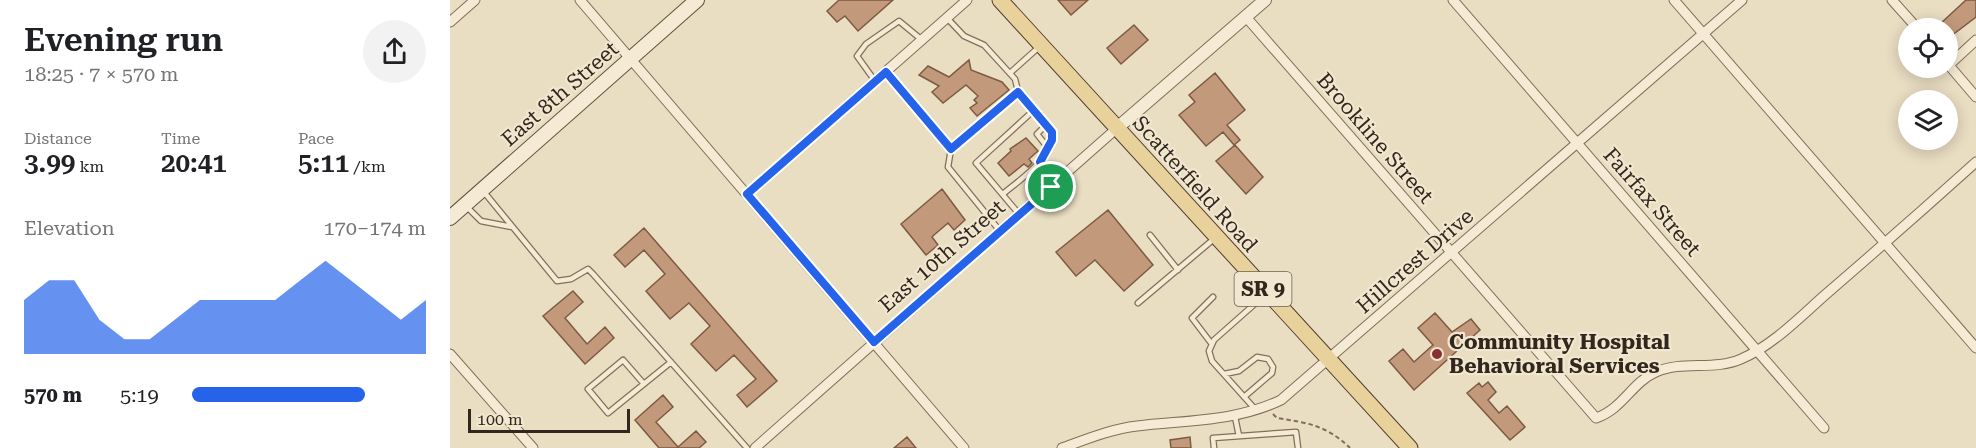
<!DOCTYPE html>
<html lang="en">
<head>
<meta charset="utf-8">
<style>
	body { margin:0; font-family:"Roboto Serif",serif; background:#f2f2f2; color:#202124; height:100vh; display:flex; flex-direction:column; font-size:22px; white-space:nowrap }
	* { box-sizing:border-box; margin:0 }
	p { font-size:20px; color:#757577 }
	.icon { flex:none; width:33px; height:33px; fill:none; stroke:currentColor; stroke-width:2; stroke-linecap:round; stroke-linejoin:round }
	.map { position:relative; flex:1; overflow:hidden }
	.panel { display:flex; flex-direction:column; background:#fff; width:450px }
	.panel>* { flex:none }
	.buttons { position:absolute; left:1448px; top:18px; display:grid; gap:12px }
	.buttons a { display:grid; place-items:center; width:60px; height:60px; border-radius:50%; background:#fff; box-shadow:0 3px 15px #0003; font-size:30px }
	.scale { position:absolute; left:18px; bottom:15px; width:162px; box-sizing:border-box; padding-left:6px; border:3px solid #32271d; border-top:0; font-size:16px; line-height:21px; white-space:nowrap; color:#32271d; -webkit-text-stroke:4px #f1e7d0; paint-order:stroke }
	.pin { position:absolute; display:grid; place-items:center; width:51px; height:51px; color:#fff; margin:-26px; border:3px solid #fff; border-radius:50%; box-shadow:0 2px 6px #0007 }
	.round { display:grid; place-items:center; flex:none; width:63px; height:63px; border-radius:32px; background:#f2f2f2 }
	.headline { display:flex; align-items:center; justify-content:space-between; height:102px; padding:0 24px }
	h1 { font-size:33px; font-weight:600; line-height:45px }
	.metrics { display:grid; grid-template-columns:repeat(3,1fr); gap:9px; height:102px; padding:6px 24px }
	.metrics div { display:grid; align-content:center }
	.metrics b { font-size:26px; font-weight:600 }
	.metrics small { font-size:16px; font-weight:400 }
	.metrics p { font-size:16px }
	.chart { height:168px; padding:12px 24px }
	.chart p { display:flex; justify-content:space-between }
	.chart svg { width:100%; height:108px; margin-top:6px; fill:#2563eb; opacity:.7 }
	ul { padding:0 24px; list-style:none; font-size:20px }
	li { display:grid; grid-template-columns:96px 72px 1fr; align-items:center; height:45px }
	li i { height:15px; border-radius:8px; background:#2563eb }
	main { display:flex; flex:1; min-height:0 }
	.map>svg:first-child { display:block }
</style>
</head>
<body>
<main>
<section class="panel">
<div class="headline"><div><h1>Evening run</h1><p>18:25 · 7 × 570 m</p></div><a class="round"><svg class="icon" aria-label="share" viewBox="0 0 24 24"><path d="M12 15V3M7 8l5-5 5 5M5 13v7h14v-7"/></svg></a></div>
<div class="metrics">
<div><p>Distance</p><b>3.99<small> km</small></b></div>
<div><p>Time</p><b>20:41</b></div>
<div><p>Pace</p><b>5:11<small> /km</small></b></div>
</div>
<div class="chart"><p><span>Elevation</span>170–174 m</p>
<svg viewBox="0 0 160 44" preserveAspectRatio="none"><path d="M0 44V22L10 14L20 14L30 30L40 38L50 38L60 30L70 22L80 22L90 22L100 22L110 14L120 6L130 14L140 22L150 30L160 22V44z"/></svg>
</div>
<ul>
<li><b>570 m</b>5:19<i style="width:74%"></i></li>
</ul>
</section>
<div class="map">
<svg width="1526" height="448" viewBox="0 0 1526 448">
	<rect width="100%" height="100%" fill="#e9ddc2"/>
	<path fill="#c3997b" stroke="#7d5a43" stroke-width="1.5" d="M 389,0 L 443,0 L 408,31 L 395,16 L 387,22 L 377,11 Z
		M 608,0 L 638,0 L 621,15 Z
		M 1516,0 L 1526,0 L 1526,17 L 1501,36 L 1490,24 Z
		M 684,25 L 698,40 L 671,64 L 657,48 Z
		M 519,60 L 521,70 L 552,82 L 559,90 L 527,116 L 520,108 L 527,103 L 524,100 L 528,96 L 516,85 L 493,103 L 482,92 L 489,86 L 469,75 L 478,66 L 499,77 Z
		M 765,73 L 795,110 L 777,125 L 790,140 L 784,145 L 773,132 L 756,146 L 729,115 L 745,102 L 739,95 Z
		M 576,138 L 588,151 L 579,159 L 582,163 L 578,167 L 574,164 L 559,176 L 548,163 L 561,151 L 560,149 Z
		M 785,145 L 813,177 L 796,194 L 766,161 Z
		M 492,189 L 515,220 L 504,230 L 498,223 L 484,235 L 482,237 L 488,245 L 476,255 L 451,224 Z
		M 658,210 L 703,265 L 674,291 L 645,260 L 626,276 L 606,252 Z
		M 194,228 L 327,381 L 297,407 L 287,395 L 306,379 L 284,355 L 266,371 L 241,344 L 260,326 L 239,303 L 220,319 L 196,291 L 215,274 L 194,250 L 175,267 L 164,255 Z
		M 123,291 L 133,302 L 115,318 L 137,344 L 155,327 L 164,338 L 135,364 L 93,316 Z
		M 985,313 L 1002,332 L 1021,319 L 1030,330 L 964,390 L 939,361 L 953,349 L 964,362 L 983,345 L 968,328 Z
		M 1038,382 L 1046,392 L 1038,400 L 1049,413 L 1057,406 L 1075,427 L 1060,440 L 1017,393 L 1029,383 L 1032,387 Z
		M 213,395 L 223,407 L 206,422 L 228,447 L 246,431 L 256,442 L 249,448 L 209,448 L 185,420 Z
		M 457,437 L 466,448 L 444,448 Z
		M 740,437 L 741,448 L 721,448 L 720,440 Z"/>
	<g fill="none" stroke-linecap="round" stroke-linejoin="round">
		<g stroke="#816f5b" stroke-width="7">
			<path id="service" d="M 497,18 L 514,36 L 534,45 L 565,79 L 568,91
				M 436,72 L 501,149
				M 560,73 L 589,47
				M 425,81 L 407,56 L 416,44 L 449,21 L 472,40
				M 590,162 L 601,187
				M 34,192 L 107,281 L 121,279 L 138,269 L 143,274 L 297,448
				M 553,194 C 572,178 601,160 602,132 L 596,125 L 587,134 L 598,148
				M 17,207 L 31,221 L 62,227
				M 569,214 L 526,163 L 583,111 L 596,125
				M 550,231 L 498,167 L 501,149 L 568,91 L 583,111
				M 700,235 L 728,270
				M 688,303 L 765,238
				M 761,343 L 742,318 L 763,297
				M 774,374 L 789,371 L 807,357 L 818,359 L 823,367 L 822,373 L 794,397
				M 194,384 L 173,360 L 138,389 L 158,413 L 221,362
				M 805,409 L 762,361 L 759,351 L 764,340 L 816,294
				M 785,417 L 789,436
				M 764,448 L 763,438 L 846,432 L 848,448"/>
		</g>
		<g stroke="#816f5b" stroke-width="11">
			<path id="minor" d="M 130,0 L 514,448
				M 1003,0 L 1374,428
				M 1224,0 L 1526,348
				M 1442,0 L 1467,28
				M 796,17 L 1146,418 C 1174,408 1181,383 1206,372 C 1233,360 1264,371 1291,359 C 1322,346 1350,317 1375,295 C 1426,251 1476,207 1526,162
				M 0,22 L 25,0
				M 1497,63 L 1526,97
				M 1499,65 L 1526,40
				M 297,194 L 517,0
				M 0,354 L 83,448
				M 305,448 L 666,129
				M 612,448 C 637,439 661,429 687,426 C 736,420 785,422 831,400 L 1292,0"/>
		</g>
		<g stroke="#816f5b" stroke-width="14">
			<path id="tertiary" d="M 666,129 L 815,0"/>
		</g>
		<g stroke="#62503e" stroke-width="16">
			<path id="secondary" d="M 0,218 L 247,0"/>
		</g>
		<g stroke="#4f3d2f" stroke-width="17">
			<path id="primary" d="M 550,0 L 960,448"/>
		</g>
		<path stroke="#816f5b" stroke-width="2" stroke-dasharray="4.5 3" stroke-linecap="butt" d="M 823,414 L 827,418 C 858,423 876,425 900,448"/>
		<use href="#service" stroke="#f5ebd4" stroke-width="4.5"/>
		<use href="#minor" stroke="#f5ebd4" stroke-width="9"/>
		<use href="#tertiary" stroke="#f5ebd4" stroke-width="12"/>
		<use href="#secondary" stroke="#f5ebd4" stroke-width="14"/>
		<use href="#primary" stroke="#e9d19c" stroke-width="15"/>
	</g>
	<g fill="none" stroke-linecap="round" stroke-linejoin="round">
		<g stroke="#fff" stroke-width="12">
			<path id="route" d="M 436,72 L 501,149 L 568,92 L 602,132 L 602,140 L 590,162 L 601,187 L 424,342 L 297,194 Z"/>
		</g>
		<use href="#route" stroke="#2563eb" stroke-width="8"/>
	</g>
	<circle fill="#893132" stroke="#f1e7d0" stroke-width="2" cx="987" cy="354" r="6"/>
	<g text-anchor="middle" stroke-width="4.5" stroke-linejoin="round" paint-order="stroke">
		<rect fill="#f1e7d0" stroke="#6b6153" stroke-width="1.5" x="784.5" y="272" width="57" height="34" rx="4.5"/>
		<g font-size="20" font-weight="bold" fill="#32271d">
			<text x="813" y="296">SR 9</text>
		</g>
		<g font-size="21" fill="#32271d" stroke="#f1e7d0">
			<text transform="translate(110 94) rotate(-41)" y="7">East 8th Street</text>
			<text transform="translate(925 138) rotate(49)" y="7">Brookline Street</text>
			<text transform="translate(745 184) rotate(48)" y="7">Scatterfield Road</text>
			<text transform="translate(1202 202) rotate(49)" y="7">Fairfax Street</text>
			<text transform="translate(492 256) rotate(-41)" y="7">East 10th Street</text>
			<text transform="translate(965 261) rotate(-41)" y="7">Hillcrest Drive</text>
		</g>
		<g font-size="21" font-weight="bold" fill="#32271d" stroke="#f1e7d0" text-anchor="start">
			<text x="999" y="349">Community Hospital<tspan x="999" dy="24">Behavioral Services</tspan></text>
		</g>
	</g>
</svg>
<div class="buttons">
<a><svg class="icon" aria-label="locate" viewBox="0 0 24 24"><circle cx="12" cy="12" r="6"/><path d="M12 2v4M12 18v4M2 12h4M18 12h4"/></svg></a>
<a><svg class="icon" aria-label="layers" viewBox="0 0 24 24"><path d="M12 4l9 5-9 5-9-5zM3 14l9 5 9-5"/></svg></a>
</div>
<div class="scale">100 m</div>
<div class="pin" style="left:601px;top:187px;background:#1e9e55"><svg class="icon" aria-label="arrive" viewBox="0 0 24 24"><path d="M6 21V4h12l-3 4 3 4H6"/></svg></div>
</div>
</main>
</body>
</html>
